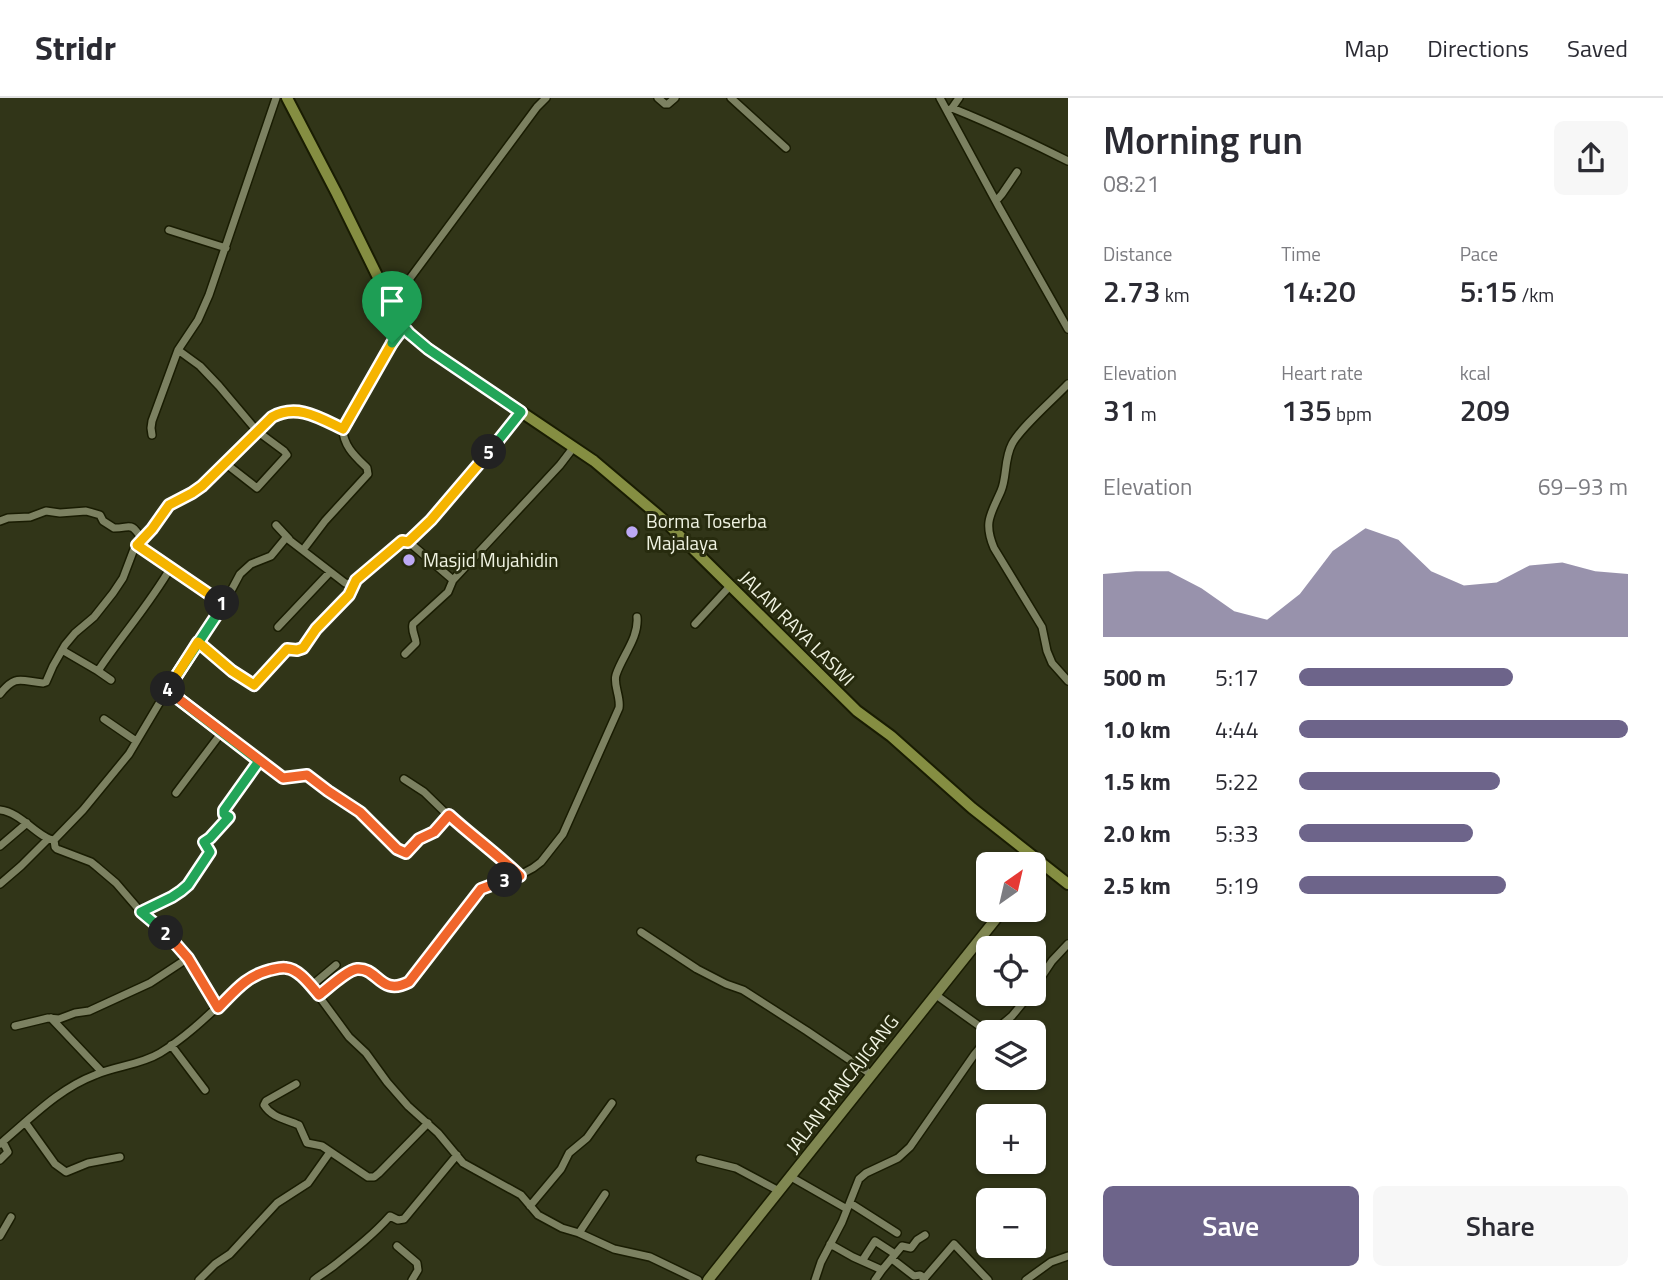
<!DOCTYPE html>
<html lang="en">
<head>
<meta charset="utf-8">
<style>
	body { margin:0; font-family:"Titillium Web",sans-serif; background:#f7f7f7; color:#2b2b33; height:100vh; display:flex; flex-direction:column; font-size:26px; white-space:nowrap }
	* { box-sizing:border-box; margin:0 }
	p { font-size:23px; color:#7c7c81 }
	.icon { flex:none; width:38px; height:38px; fill:none; stroke:currentColor; stroke-width:2; stroke-linecap:round; stroke-linejoin:round }
	.map { position:relative; flex:1; overflow:hidden }
	.details { display:flex; flex-direction:column; background:#fff; width:595px }
	.details>* { flex:none }
	.needle { width:46px; rotate:34deg }
	.fabs { position:absolute; left:976px; top:754px; display:grid; gap:14px }
	.fabs a { display:grid; place-items:center; width:70px; height:70px; border-radius:10px; background:#fff; box-shadow:0 2px 5px #0004; font-size:35px }
	.pin { position:absolute; display:grid; place-items:center; width:60px; height:60px; color:#fff; margin:-72px -30px; border-radius:50% 50% 50% 0; rotate:-45deg; box-shadow:0 0 7px #0007 }
	.pin .icon { rotate:45deg }
	.km { position:absolute; width:35px; height:35px; margin:-18px; border-radius:50%; background:#222; color:#fff; font-size:19px; line-height:35px; text-align:center }
	.round { display:grid; place-items:center; flex:none; width:74px; height:74px; border-radius:10px; background:#f7f7f7 }
	.head { display:flex; align-items:center; justify-content:space-between; height:119px; padding:0 35px }
	h1 { font-size:38px; font-weight:600; line-height:52px }
	.figures { display:grid; grid-template-columns:repeat(3,1fr); gap:10px; height:119px; padding:7px 35px }
	.figures div { display:grid; align-content:center }
	.figures b { font-size:30px; font-weight:600 }
	.figures small { font-size:19px; font-weight:400 }
	.figures p { font-size:19px }
	.chart { height:196px; padding:14px 35px }
	.chart p { display:flex; justify-content:space-between }
	.chart svg { width:100%; height:126px; margin-top:7px; fill:#6d648a; opacity:.7 }
	.primary-button { display:flex; gap:14px; margin-top:auto; padding:14px 35px }
	.primary-button a { flex:1; height:80px; border-radius:10px; background:#6d648a; color:#fff; font-size:28px; font-weight:600; line-height:80px; text-align:center }
	.primary-button a+a { background:#f7f7f7; color:#2b2b33 }
	ul { padding:0 35px; list-style:none; font-size:23px }
	li { display:grid; grid-template-columns:112px 84px 1fr; align-items:center; height:52px }
	li i { height:18px; border-radius:9px; background:#6d648a }
	header { display:flex; align-items:center; gap:42px; box-sizing:border-box; height:98px; padding:0 35px; background:#fff; border-bottom:2px solid #e1e1e2 }
	header strong { font-size:33px }
	nav { display:flex; gap:38px; margin-inline-start:auto; font-size:24px }
	main { display:flex; flex:1; min-height:0 }
	.map>svg:first-child { display:block }
</style>
</head>
<body>
<header>
<strong>Stridr</strong>
<nav><a>Map</a><a>Directions</a><a>Saved</a></nav>
</header>
<main>
<div class="map">
<svg width="1068" height="1182" viewBox="0 0 1068 1182">
	<rect width="100%" height="100%" fill="#313518"/>
	<g fill="none" stroke-linecap="round" stroke-linejoin="round">
		<g stroke="#191c02" stroke-width="10">
			<path id="street" d="M 658,0 L 665,6 L 668,6 L 675,0
				M 731,0 L 786,50
				M 940,0 L 999,109 L 1068,231
				M 952,10 L 959,0
				M 947,13 L 952,10 C 992,26 1030,44 1068,63
				M 996,103 L 1002,96 L 1017,74
				M 169,132 L 226,150
				M 391,206 L 537,9 L 546,0
				M 178,252 L 200,268 L 219,288 L 257,333 L 284,353 L 287,357 L 257,390 L 225,365
				M 1068,286 C 1054,301 1021,329 1012,346 C 1004,361 1007,379 1001,393 C 991,416 983,424 994,450 L 1042,529 L 1047,553 L 1052,565 L 1068,583
				M 152,337 L 151,330 L 152,323 L 178,252 L 198,222 L 209,197 L 276,0
				M 0,423 L 8,420 L 30,419 L 46,413 L 60,415 L 86,413 L 100,417 L 103,423 L 114,430 C 132,430 130,423 142,441
				M 276,427 L 289,441
				M 408,444 C 449,405 487,360 521,314
				M 137,447 L 224,506
				M 303,452 L 325,423 L 368,376 L 367,370 C 356,359 343,348 343,331
				M 695,526 L 730,488
				M 278,529 L 330,474
				M 198,544 L 232,573 L 254,587 L 287,551 L 297,552 L 303,549 L 316,531 L 349,497 L 356,483
				M 62,552 L 98,573 C 121,538 150,506 171,469
				M 405,556 L 416,545 C 416,539 411,533 413,526 L 448,494 L 453,482
				M 98,573 L 111,582
				M 167,592 L 279,677 L 285,680 L 299,676 L 307,677 L 328,693 L 360,714 L 397,751 L 406,755 L 419,741 L 434,734 L 449,717
				M 0,596 C 16,576 20,583 43,585 L 46,584 L 53,568 L 65,547 L 75,535 L 94,519 L 113,495 L 123,480 L 134,451 L 152,431 L 166,410 L 202,388 L 272,319 C 298,305 319,320 343,331 L 372,278 L 404,229
				M 104,621 L 136,643
				M 404,681 L 424,694 L 459,728 L 496,755 L 520,777
				M 176,695 L 222,634
				M 0,712 C 21,714 39,741 54,742 L 55,749 L 57,751 L 91,764 L 96,768 L 116,785 L 141,814 L 172,841 L 188,860 L 218,910
				M 54,742 L 83,712 L 129,656 L 167,592 L 224,506 L 240,476 L 251,466 L 271,458 L 285,441 L 288,441 L 345,485 L 350,486 L 402,443 L 410,445 L 453,482 L 560,367 L 573,350
				M 0,748 L 27,725
				M 0,786 L 21,768 L 48,741
				M 141,814 L 172,799 L 188,787 L 210,754 L 204,744 L 229,719 L 224,716 L 224,712 L 259,663
				M 641,834 L 697,871 L 726,886 L 743,892 L 807,933 L 872,977
				M 311,888 L 336,867
				M 1034,890 L 1052,863 L 1068,846
				M 319,897 C 327,891 347,871 357,871 C 378,869 380,899 409,884 L 481,791 L 520,777 L 533,770 L 541,764 L 563,736 L 619,610 C 621,599 613,587 616,577 C 622,558 639,540 637,519
				M 936,897 L 989,935
				M 51,920 L 102,974
				M 15,928 L 48,920 L 59,921 L 75,915 L 89,913 L 150,885 L 188,860
				M 993,934 L 1012,918 L 1030,896
				M 171,947 L 205,992
				M 296,986 L 266,1003 L 264,1007 C 272,1020 286,1021 299,1027 L 307,1045 L 322,1048 L 368,1079 L 374,1079 L 379,1075 L 428,1025
				M 25,1024 L 55,1066 L 66,1074 L 88,1065 L 120,1059
				M 0,1046 C 30,1021 58,991 95,977 C 116,968 140,967 160,955 C 194,934 220,905 250,879 L 258,875 L 288,870 L 310,886 L 349,939 L 366,955 L 387,984 L 408,1008 L 438,1035 L 463,1065 L 521,1097 L 538,1117 L 562,1130 L 579,1135 L 614,1151 L 650,1159 L 698,1182
				M 700,1061 L 736,1070 L 779,1093
				M 0,1062 L 8,1054 L 3,1044
				M 791,1079 L 847,1111
				M 850,1105 L 897,1135
				M 530,1108 L 561,1071 L 569,1055 L 587,1040 L 612,1005
				M 579,1135 L 605,1096
				M 0,1138 L 11,1119
				M 830,1146 L 853,1159 L 882,1172 L 902,1148 L 911,1150 L 917,1142 L 925,1137
				M 397,1148 L 417,1165 L 418,1172 L 412,1182
				M 892,1161 L 914,1178 L 920,1177 L 925,1180
				M 862,1163 L 875,1143 L 895,1156
				M 199,1182 L 215,1166 L 230,1156 L 277,1105 L 308,1085 L 330,1054
				M 314,1182 C 321,1176 329,1172 336,1166 C 355,1151 374,1136 390,1118 L 398,1122 L 404,1121 L 457,1057
				M 815,1182 L 821,1164 L 842,1124 L 859,1081 L 866,1075 L 898,1060 L 910,1049 L 974,957 L 989,939
				M 875,1182 L 882,1172
				M 923,1182 L 954,1146 L 988,1182
				M 1026,1182 L 1051,1164 L 1068,1158"/>
		</g>
		<g stroke="#191c02" stroke-width="13">
			<path id="secondary" d="M 708,1182 L 1003,812"/>
		</g>
		<g stroke="#191c02" stroke-width="14">
			<path id="primary" d="M 287,0 L 337,96 L 395,214 L 409,235 L 428,251 L 594,363 L 665,423 L 687,445 L 857,613 L 891,638 L 972,710 L 1068,786"/>
		</g>
		<use href="#street" stroke="#7c8161" stroke-width="7"/>
		<use href="#secondary" stroke="#808752" stroke-width="10"/>
		<use href="#primary" stroke="#858e42" stroke-width="10"/>
	</g>
	<g fill="none" stroke-linecap="round" stroke-linejoin="round">
		<g stroke="#fff" stroke-width="14">
			<path id="split-1" d="M 222,505 L 137,447 L 152,431 L 169,407 L 192,395 L 202,388 L 272,319 C 297,305 320,320 343,331 L 392,245"/>
		</g>
		<g stroke="#fff" stroke-width="14">
			<path id="split-2" d="M 166,835 L 141,814 L 172,799 L 181,793 L 188,787 L 210,754 L 204,744 L 210,740 L 229,719 L 224,716 L 224,712 L 259,663 L 167,592 L 224,506 L 222,505"/>
		</g>
		<g stroke="#fff" stroke-width="14">
			<path id="split-3" d="M 166,835 L 188,860 L 218,910 C 235,893 246,878 270,872 C 275,871 281,869 286,870 C 299,871 311,888 319,897 C 327,891 347,872 357,871 C 378,869 380,899 409,884 L 481,791 L 505,782"/>
		</g>
		<g stroke="#fff" stroke-width="14">
			<path id="split-4" d="M 168,591 L 167,592 L 283,680 L 307,677 L 328,693 L 360,714 L 397,751 L 406,755 L 419,741 L 434,734 L 449,717 C 472,738 497,756 520,778 L 505,782"/>
		</g>
		<g stroke="#fff" stroke-width="14">
			<path id="split-5" d="M 168,591 L 198,544 L 232,573 L 254,587 L 287,551 L 297,552 L 303,550 L 316,531 L 349,497 L 356,482 L 402,443 L 408,444 L 431,422 L 489,354"/>
		</g>
		<g stroke="#fff" stroke-width="14">
			<path id="split-6" d="M 392,245 L 404,229 L 409,235 L 428,251 L 521,314 L 489,354"/>
		</g>
		<use href="#split-1" stroke="#f5b400" stroke-width="9"/>
		<use href="#split-2" stroke="#22a559" stroke-width="9"/>
		<use href="#split-3" stroke="#f0652b" stroke-width="9"/>
		<use href="#split-4" stroke="#f0652b" stroke-width="9"/>
		<use href="#split-5" stroke="#f5b400" stroke-width="9"/>
		<use href="#split-6" stroke="#22a559" stroke-width="9"/>
	</g>
	<g fill="#bda9f5" stroke="#272b0e" stroke-width="2.5">
		<circle cx="632" cy="434" r="7"/>
		<circle cx="409" cy="462" r="7"/>
	</g>
	<g text-anchor="middle" stroke-width="6" stroke-linejoin="round" paint-order="stroke">
		<g font-size="19" fill="#f0f3e2" stroke="#272b0e" text-anchor="start">
			<text x="646" y="430">Borma Toserba<tspan x="646" dy="22">Majalaya</tspan></text>
			<text x="423" y="469">Masjid Mujahidin</text>
		</g>
		<g font-size="19" fill="#f0f3e2" stroke="#272b0e">
			<text transform="translate(797 530) rotate(45)" y="7">JALAN RAYA LASWI</text>
			<text transform="translate(842 986) rotate(-52)" y="7">JALAN RANCAJIGANG</text>
		</g>
	</g>
</svg>
<div class="fabs">
<a><svg class="needle" viewBox="-14 -14 28 28"><path d="M0-13l5 13h-10z" fill="#e53935"/><path d="M0 13l5-13h-10z" fill="#7c7c81"/></svg></a>
<a><svg class="icon" aria-label="locate" viewBox="0 0 24 24"><circle cx="12" cy="12" r="6"/><path d="M12 2v4M12 18v4M2 12h4M18 12h4"/></svg></a>
<a><svg class="icon" aria-label="layers" viewBox="0 0 24 24"><path d="M12 4l9 5-9 5-9-5zM3 14l9 5 9-5"/></svg></a>
<a>+</a>
<a>−</a>
</div>
<div class="pin" style="left:392px;top:245px;background:#1e9e55"><svg class="icon" aria-label="arrive" viewBox="0 0 24 24"><path d="M6 21V4h12l-3 4 3 4H6"/></svg></div>
<b class="km" style="left:222px;top:505px">1</b>
<b class="km" style="left:166px;top:835px">2</b>
<b class="km" style="left:505px;top:782px">3</b>
<b class="km" style="left:168px;top:591px">4</b>
<b class="km" style="left:489px;top:354px">5</b>
</div>
<section class="details">
<div class="head"><div><h1>Morning run</h1><p>08:21</p></div><a class="round"><svg class="icon" aria-label="share" viewBox="0 0 24 24"><path d="M12 15V3M7 8l5-5 5 5M5 13v7h14v-7"/></svg></a></div>
<div class="figures">
<div><p>Distance</p><b>2.73<small> km</small></b></div>
<div><p>Time</p><b>14:20</b></div>
<div><p>Pace</p><b>5:15<small> /km</small></b></div>
</div>
<div class="figures">
<div><p>Elevation</p><b>31<small> m</small></b></div>
<div><p>Heart rate</p><b>135<small> bpm</small></b></div>
<div><p>kcal</p><b>209</b></div>
</div>
<div class="chart"><p><span>Elevation</span>69–93 m</p>
<svg viewBox="0 0 160 44" preserveAspectRatio="none"><path d="M0 44V22L10 21L20 21L30 27L40 35L50 38L60 29L70 14L80 6L90 10L100 21L110 26L120 25L130 19L140 18L150 21L160 22V44z"/></svg>
</div>
<ul>
<li><b>500 m</b>5:17<i style="width:65%"></i></li>
<li><b>1.0 km</b>4:44<i style="width:100%"></i></li>
<li><b>1.5 km</b>5:22<i style="width:61%"></i></li>
<li><b>2.0 km</b>5:33<i style="width:53%"></i></li>
<li><b>2.5 km</b>5:19<i style="width:63%"></i></li>
</ul>
<div class="primary-button"><a>Save</a><a>Share</a></div>
</section>
</main>
</body>
</html>
